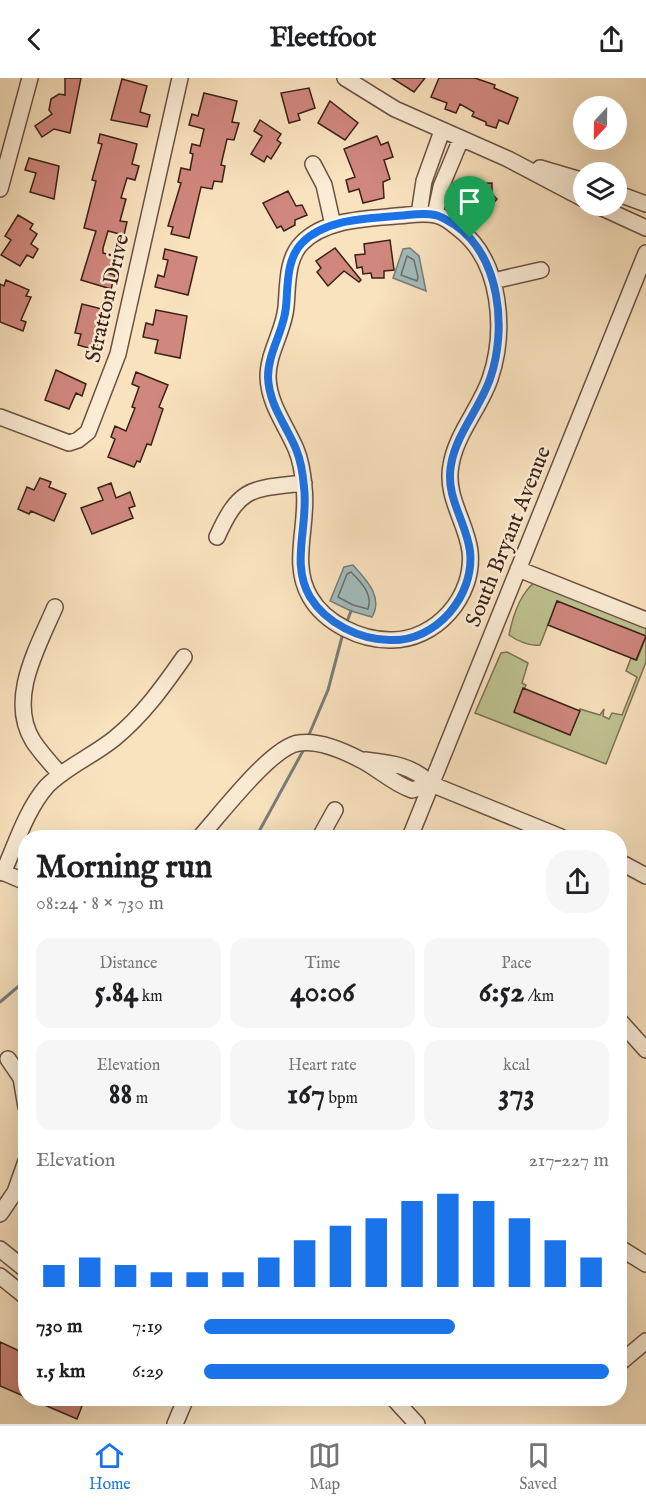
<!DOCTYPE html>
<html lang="en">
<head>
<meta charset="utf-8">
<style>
	body { margin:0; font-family:"IM FELL English",serif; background:#f6f6f6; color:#202124; height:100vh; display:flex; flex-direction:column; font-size:22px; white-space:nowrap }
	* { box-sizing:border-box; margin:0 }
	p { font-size:20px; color:#757577 }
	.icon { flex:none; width:33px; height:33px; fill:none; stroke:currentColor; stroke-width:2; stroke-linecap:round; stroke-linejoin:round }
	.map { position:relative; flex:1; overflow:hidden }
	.side { position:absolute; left:18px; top:752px; width:609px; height:576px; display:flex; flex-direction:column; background:#fff; border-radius:24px; box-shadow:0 6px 24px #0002 }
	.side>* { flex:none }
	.needle { width:39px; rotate:202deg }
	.controls { position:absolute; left:573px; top:18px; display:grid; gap:12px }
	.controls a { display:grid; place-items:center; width:54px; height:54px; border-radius:50%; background:#fff; box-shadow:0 6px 24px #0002; font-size:30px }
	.pin { position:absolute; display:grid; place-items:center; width:51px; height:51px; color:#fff; margin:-62px -26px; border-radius:50% 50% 50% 0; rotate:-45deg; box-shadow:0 0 6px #0007 }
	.pin .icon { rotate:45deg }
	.round { display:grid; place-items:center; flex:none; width:63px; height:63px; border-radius:24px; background:#f6f6f6 }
	.overview { display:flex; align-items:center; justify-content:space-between; height:102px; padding:0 18px }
	h1 { font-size:33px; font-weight:700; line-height:45px }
	.stats { display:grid; grid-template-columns:repeat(3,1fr); gap:9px; height:102px; padding:6px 18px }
	.stats div { display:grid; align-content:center; border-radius:15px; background:#f6f6f6; text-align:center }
	.stats b { font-size:30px; font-weight:700 }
	.stats small { font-size:16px; font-weight:400 }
	.stats p { font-size:16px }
	.chart { height:168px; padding:12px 18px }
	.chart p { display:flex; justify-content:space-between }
	.chart svg { width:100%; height:108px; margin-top:6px; stroke:#1a73e8; stroke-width:6 }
	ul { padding:0 18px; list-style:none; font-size:20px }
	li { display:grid; grid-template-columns:96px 72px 1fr; align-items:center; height:45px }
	li i { height:15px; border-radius:8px; background:#1a73e8 }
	header { display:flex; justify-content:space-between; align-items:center; height:78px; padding:0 18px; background:#fff; font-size:27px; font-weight:700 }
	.tabs { display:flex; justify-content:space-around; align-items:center; height:84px; border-top:2px solid #e0e0e0; background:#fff; font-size:16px; color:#757577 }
	.tabs a { display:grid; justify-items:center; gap:3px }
	.tabs .current { color:#1a73e8 }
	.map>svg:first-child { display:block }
</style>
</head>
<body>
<header><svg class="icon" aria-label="back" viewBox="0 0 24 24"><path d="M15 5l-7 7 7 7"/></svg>Fleetfoot<svg class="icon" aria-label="share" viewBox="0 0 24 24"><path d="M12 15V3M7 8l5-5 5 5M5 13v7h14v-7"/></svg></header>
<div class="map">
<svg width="646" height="1346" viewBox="0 0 646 1346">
	<rect width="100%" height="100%" fill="#f9e2be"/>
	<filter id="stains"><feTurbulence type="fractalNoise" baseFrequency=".00333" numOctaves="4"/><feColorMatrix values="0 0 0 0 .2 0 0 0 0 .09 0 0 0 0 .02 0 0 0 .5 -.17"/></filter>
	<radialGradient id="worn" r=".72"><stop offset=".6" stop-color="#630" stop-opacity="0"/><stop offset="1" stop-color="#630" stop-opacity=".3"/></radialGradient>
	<path fill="#bec391" stroke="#7c7254" stroke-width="1.5" d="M 535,504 L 646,548 L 646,584 L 606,686 L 475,635 L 501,575 L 507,574 L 528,585 L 522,605 L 526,607 L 514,634 L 540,645 L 550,621 L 553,622 L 544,646 L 570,657 L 580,631 L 600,637 L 604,631 L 603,638 L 609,641 L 612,635 L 622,637 L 637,599 L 626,593 L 631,580 L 637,582 L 646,558 L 621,548 L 611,572 L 608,571 L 617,548 L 557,523 L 540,567 C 530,569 516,562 509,557 C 513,537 521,515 535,504 Z"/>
	<path fill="#a2bbbc" stroke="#797d7a" stroke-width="1.5" d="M 410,170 L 419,178 L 426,213 L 393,200 L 403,171 Z
		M 353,487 C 365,501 384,518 372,539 L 351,533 L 330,523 L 344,489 Z"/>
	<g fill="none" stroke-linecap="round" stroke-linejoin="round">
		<path stroke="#6e6e6a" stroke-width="1.5" d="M 407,178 L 414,182 L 418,199 L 417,203 L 401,197 Z
			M 351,494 C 361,504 373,516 368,531 L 353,527 L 338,519 L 347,496 Z"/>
		<path stroke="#797d7a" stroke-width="3" d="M 346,546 L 351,533
			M 308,659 L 328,612 L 343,555
			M 256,759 L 304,671
			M 0,924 L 26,902"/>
	</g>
	<path fill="#d0877e" stroke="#3b2117" stroke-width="1.5" d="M 65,0 L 81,0 L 70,55 L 54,51 L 42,59 L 35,48 L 52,36 L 49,32 L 51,21 L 59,16 L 65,17 Z
		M 392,0 L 425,0 L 414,14 Z
		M 439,0 L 475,0 L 495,7 L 494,10 L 518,20 L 508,46 L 499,42 L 496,50 L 486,47 L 486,44 L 472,38 L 474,34 L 460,26 L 456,35 L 445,31 L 447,25 L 431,19 Z
		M 122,1 L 147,8 L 140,34 L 150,37 L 147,49 L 111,42 Z
		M 309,10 L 315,30 L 298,36 L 300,42 L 289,45 L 281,15 Z
		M 204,15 L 237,23 L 232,44 L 239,45 L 234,62 L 227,61 L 221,87 L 225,88 L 222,104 L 214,103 L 212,111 L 201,109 L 189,160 L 171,156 L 173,149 L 168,148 L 181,105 L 178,104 L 181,90 L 190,92 L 193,76 L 190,75 L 192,66 L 200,68 L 204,51 L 189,47 L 192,36 L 198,38 Z
		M 330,23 L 358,45 L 345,62 L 318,45 Z
		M 260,42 L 281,56 L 277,62 L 281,65 L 271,81 L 267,78 L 264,84 L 251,76 L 262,58 L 254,53 Z
		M 100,56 L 137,66 L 132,86 L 139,88 L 135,102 L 127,100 L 121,120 L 126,121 L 120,143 L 127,144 L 124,157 L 108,153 L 103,170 L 103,175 L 113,178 L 108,195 L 115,197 L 111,211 L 81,202 L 96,153 L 84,150 L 96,103 L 92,102 L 102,66 L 98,65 Z
		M 377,58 L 381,67 L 388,64 L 393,79 L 384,82 L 390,101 L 383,104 L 384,120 L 363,125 L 359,111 L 349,114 L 346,102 L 355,99 L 344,71 Z
		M 29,80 L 59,88 L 54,121 L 30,114 L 36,95 L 25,92 Z
		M 492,105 L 492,116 L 497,121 L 489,130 L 483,125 L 476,133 L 458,116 L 468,106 Z
		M 288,113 L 296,128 L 302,127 L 307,137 L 295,142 L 295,147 L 284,153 L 281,148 L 277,150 L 263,125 Z
		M 18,137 L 33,146 L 30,151 L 37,156 L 31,166 L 38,171 L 33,180 L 27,177 L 20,188 L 1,177 L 11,162 L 5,158 Z
		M 390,162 L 394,192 L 384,193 L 384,200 L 372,200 L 371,195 L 363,196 L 362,189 L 357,190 L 355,177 L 365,176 L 364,166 Z
		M 335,170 L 361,202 L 359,204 L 344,193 L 328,208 L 317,194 L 321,190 L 316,183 Z
		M 165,171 L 197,179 L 188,217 L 155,209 L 158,197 L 164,199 L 168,182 L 163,181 Z
		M 6,202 L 29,212 L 26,218 L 31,219 L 21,242 L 26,244 L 23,253 L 0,244 L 0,206 L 4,208 Z
		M 82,226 L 102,231 L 99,242 L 103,243 L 96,272 L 78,267 L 81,256 L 75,255 Z
		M 156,232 L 187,238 L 180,280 L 155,275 L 158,262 L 143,259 L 146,245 L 153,247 Z
		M 56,292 L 86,306 L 82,318 L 76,315 L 69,331 L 45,322 Z
		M 136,294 L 168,307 L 159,329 L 163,331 L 151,367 L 147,366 L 140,384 L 137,383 L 134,389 L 108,379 L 115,361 L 111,359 L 115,348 L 126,353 L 135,330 L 132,329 L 139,309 L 132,306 Z
		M 40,400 L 51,404 L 49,409 L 66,416 L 54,443 L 31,433 L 29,436 L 18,431 L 27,409 L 34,412 Z
		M 111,405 L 116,420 L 130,414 L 135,428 L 129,430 L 133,440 L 92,456 L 81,430 L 103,422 L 98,410 Z
		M 557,523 L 646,558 L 636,582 L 548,547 Z
		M 523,610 L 580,633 L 570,657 L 514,634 Z
		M 0,1264 L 26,1276 L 26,1319 L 0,1308 Z
		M 28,1320 L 85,1320 L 77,1341 Z"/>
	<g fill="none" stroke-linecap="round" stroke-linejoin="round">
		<g stroke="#6a5141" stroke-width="18">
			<path id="minor" d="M 345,0 L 395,31 L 508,81 L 584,121
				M 313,86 L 324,107 L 333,147
				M 540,90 L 584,103
				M 0,111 L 30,0
				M 616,115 L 646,126
				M 598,128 L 646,150
				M 419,136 L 424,103 L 442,53
				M 407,137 C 416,136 427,135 435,137 C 444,138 453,146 459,151 C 502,184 506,254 490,301 C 480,330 456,356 451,387 C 445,419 466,443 470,473 C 475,518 436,563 390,562 C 360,562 325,545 310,519 C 290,485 309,446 304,409 C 303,397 301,383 296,371 C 286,347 269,327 268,299 C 268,274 284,253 286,229 C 288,209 286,181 302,165 C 327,139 373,141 407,137 Z
				M 435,137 L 441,109 L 461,61
				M 493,203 L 541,192
				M 0,339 L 69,365 L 78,362 L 88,354 L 118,276 L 180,0
				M 217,459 C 240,408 251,411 304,405
				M 518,491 L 646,542
				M 55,529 C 38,569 7,621 33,663 C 41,675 51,686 60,696
				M 365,682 C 391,685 412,687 431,706 L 561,759
				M 200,759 C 220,737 272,668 299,665 C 318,662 344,673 361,682 C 379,691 392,705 412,712 L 431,706
				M 320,759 L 335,732
				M 410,759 L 646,175
				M 620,784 L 646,798
				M 0,793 L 26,804
				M 3,795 C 16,766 26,732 47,708 C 67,688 93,678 115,660 C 143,637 163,609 184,579
				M 620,943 L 646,972
				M 8,981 L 21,1000 L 26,1029
				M 0,1136 L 15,1114 L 26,1083
				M 620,1170 L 646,1186
				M 0,1171 L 26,1192
				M 0,1198 L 26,1219
				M 620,1285 L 646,1263
				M 393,1320 L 417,1346
				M 175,1346 L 186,1320"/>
		</g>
		<use href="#minor" stroke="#fbecd5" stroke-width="15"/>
	</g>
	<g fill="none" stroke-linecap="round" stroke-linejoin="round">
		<g stroke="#fff" stroke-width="12">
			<path id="route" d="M 407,137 C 416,136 427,135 435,137 C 442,138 449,144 455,147 C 501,179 507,252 490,301 C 480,330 456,356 451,387 C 445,419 466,443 470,473 C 475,518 436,564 390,562 C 360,562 326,545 310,519 C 290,485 309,447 304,409 C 303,397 301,383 296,371 C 286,347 269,327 268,299 C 268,274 284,253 286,229 C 288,209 286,181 302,165 C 327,139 373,141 407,137 Z"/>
		</g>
		<use href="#route" stroke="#1a73e8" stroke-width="8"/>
	</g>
	<g text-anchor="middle" stroke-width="5" stroke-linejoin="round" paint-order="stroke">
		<g font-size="22" fill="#3b2117" stroke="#fbecd5">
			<text transform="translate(106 220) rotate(-77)" y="8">Stratton Drive</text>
			<text transform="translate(507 458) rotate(-68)" y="8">South Bryant Avenue</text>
		</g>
	</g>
	<rect width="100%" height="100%" filter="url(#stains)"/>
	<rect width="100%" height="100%" fill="url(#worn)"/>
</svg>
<div class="controls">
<a><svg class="needle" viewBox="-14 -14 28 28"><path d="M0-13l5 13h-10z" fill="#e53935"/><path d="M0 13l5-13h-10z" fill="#757577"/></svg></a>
<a><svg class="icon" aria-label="layers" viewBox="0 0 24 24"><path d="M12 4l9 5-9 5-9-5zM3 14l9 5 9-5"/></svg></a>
</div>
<div class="pin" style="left:470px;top:160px;background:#1e9e55"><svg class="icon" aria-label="arrive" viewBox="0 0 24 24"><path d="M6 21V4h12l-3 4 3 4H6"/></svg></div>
<section class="side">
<div class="overview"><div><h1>Morning run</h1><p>08:24 · 8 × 730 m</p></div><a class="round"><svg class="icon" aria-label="share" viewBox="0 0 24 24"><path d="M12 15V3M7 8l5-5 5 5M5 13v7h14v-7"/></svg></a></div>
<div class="stats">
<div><p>Distance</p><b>5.84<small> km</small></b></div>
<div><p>Time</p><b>40:06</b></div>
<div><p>Pace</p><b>6:52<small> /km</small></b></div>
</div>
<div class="stats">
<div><p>Elevation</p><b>88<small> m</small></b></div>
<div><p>Heart rate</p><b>167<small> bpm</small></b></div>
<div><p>kcal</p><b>373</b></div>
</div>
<div class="chart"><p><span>Elevation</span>217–227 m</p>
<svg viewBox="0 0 160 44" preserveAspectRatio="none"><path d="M5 44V35M15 44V32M25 44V35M35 44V38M45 44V38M55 44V38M65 44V32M75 44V25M85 44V19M95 44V16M105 44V9M115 44V6M125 44V9M135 44V16M145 44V25M155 44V32"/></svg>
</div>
<ul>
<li><b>730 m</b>7:19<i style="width:62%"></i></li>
<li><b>1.5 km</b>6:29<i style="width:100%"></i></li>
</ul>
</section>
</div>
<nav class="tabs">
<a class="current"><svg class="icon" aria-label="home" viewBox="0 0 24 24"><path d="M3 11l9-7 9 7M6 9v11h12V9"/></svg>Home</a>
<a><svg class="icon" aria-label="map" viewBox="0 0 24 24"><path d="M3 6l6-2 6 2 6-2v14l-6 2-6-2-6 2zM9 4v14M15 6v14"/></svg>Map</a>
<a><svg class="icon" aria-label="saved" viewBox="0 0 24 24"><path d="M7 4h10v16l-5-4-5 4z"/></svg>Saved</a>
</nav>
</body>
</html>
